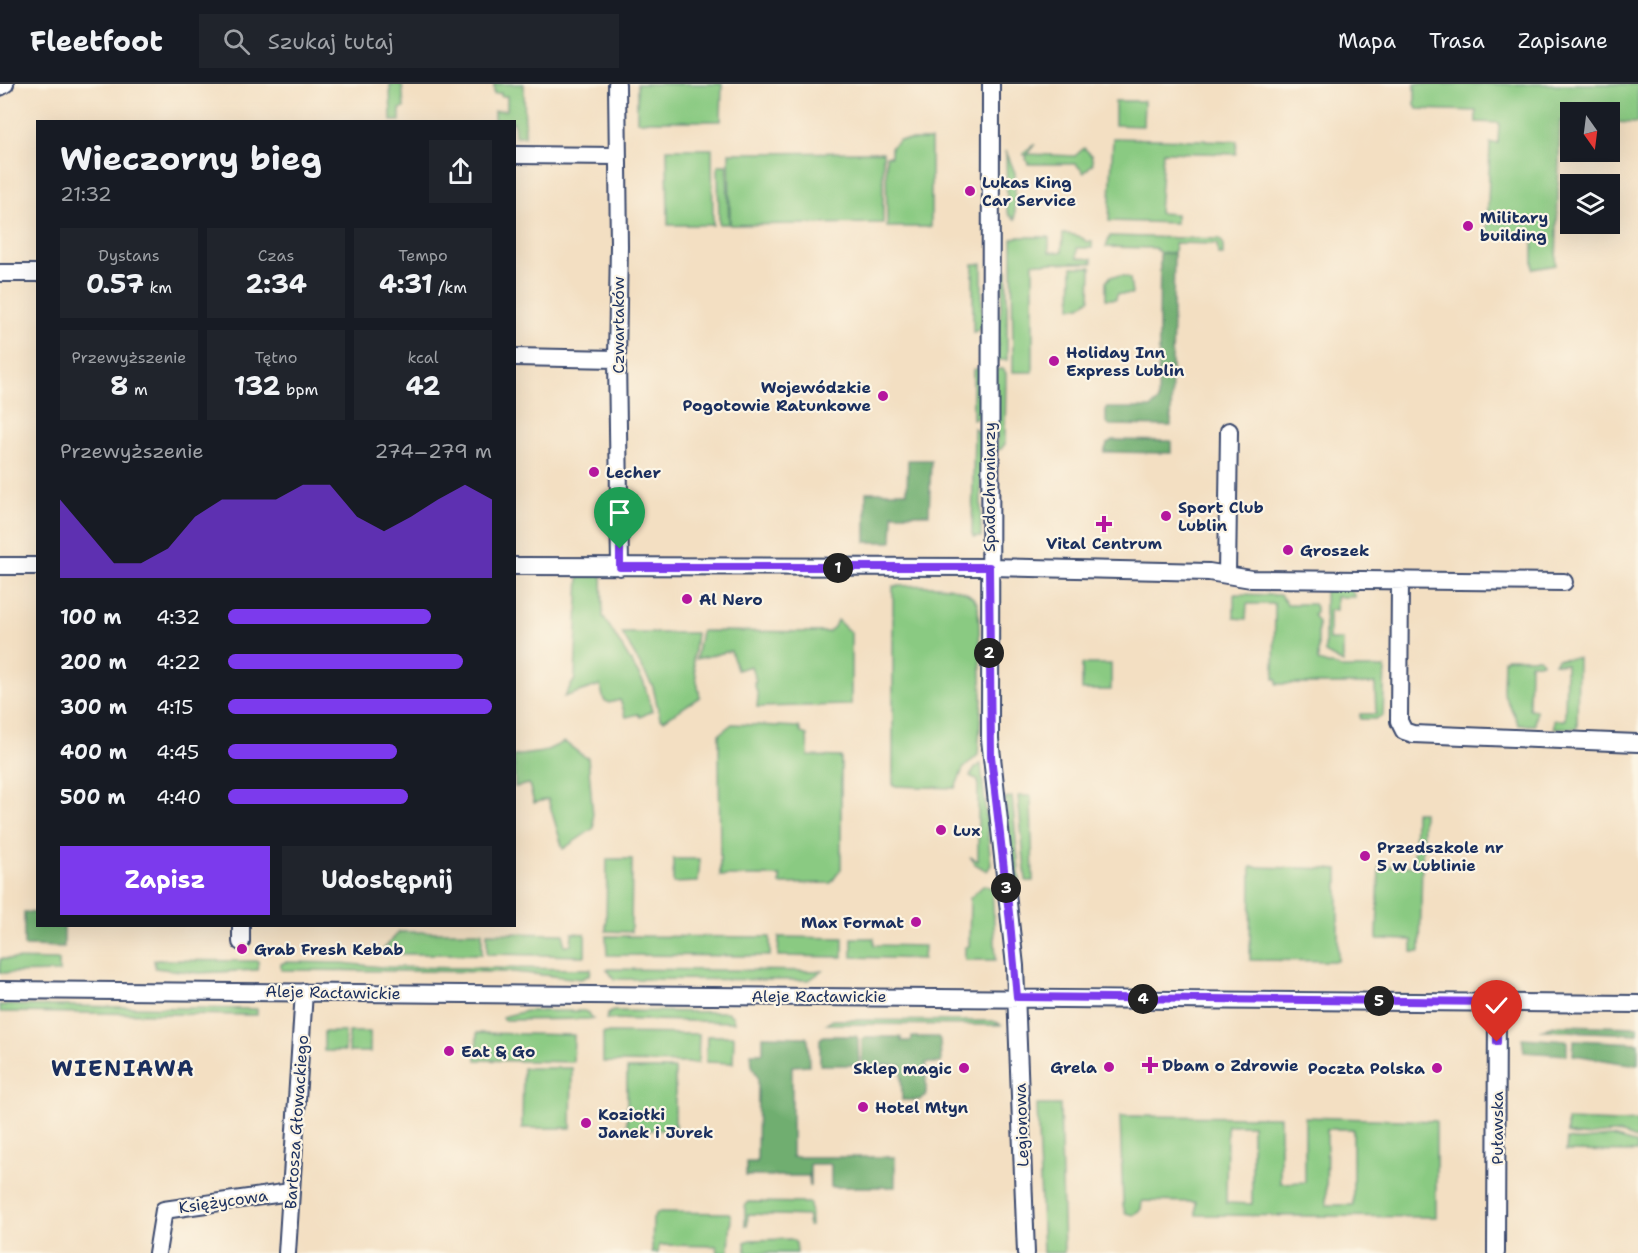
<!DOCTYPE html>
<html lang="pl">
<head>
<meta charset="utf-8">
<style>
	body { margin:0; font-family:"Shantell Sans",sans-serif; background:#20242c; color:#f1f3f6; height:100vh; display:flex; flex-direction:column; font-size:22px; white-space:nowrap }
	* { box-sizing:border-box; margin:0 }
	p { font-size:20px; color:#9ea1a6 }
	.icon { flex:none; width:33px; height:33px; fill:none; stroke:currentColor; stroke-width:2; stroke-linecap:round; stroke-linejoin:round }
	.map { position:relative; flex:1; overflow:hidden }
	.panel { position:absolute; left:36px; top:36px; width:480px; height:807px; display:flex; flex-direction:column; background:#171b24; border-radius:0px; box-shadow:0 6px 24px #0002 }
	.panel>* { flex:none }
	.needle { width:39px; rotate:166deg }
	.buttons { position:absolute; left:1560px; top:18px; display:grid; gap:12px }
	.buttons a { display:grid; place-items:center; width:60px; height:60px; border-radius:0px; background:#171b24; box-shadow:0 6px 24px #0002; font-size:30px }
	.pin { position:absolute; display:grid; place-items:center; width:51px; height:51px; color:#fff; margin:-62px -26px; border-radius:50% 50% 50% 0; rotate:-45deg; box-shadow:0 0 6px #0007 }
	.pin .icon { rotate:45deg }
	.km { position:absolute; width:30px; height:30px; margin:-15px; border-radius:50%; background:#222; color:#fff; font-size:16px; line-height:30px; text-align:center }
	.round { display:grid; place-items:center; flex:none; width:63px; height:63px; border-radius:0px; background:#20242c }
	.head { display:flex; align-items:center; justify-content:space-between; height:102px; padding:0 24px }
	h1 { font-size:33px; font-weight:700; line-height:45px }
	.metrics { display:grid; grid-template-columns:repeat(3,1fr); gap:9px; height:102px; padding:6px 24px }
	.metrics div { display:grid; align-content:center; border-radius:0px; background:#20242c; text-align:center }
	.metrics b { font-size:26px; font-weight:700 }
	.metrics small { font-size:16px; font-weight:400 }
	.metrics p { font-size:16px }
	.chart { height:168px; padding:12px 24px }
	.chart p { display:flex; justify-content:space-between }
	.chart svg { width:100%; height:108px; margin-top:6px; fill:#7c3aed; opacity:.7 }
	.action { display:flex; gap:12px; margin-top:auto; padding:12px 24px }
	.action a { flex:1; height:69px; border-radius:0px; background:#7c3aed; color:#fff; font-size:24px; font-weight:700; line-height:69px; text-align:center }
	.action a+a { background:#20242c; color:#f1f3f6 }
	ul { padding:0 24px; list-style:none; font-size:20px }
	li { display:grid; grid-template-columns:96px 72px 1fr; align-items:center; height:45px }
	li i { height:15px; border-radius:8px; background:#7c3aed }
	header { display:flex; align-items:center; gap:36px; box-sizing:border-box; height:84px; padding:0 30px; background:#171b24; border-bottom:2px solid #363941 }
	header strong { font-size:28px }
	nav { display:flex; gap:33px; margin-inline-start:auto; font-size:21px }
	.search { width:420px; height:54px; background:#20242c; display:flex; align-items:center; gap:15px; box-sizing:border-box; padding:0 21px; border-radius:0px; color:#9ea1a6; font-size:22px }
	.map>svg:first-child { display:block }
</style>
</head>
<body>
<header>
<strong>Fleetfoot</strong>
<div class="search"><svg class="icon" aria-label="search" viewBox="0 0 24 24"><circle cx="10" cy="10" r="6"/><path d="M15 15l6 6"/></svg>Szukaj tutaj</div>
<nav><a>Mapa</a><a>Trasa</a><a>Zapisane</a></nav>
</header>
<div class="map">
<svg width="1638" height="1169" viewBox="0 0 1638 1169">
	<rect width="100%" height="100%" fill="#fcf5e5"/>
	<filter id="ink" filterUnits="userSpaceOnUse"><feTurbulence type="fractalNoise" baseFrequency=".0167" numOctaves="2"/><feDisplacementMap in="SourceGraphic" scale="12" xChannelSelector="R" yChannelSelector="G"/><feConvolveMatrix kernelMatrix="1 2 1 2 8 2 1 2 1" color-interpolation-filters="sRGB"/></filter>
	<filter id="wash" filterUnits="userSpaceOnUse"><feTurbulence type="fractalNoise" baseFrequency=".008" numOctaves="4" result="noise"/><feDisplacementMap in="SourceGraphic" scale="24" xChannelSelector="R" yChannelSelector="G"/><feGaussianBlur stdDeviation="1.35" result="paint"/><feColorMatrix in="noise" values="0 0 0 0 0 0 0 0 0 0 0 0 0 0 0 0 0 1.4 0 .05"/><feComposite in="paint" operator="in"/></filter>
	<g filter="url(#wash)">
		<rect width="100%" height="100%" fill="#f3dfc2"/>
		<path fill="#8aca82" stroke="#527c70" stroke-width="1.5" fill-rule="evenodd" d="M 390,0 L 402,0 L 404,24 L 400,25 L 400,37 L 391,37 Z
			M 494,0 L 524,0 L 525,52 L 515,52 L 514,38 L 494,37 L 494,27 L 507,26 L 507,12 L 501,12 L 501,9 L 494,10 Z
			M 637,0 L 722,0 L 721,37 L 637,37 Z
			M 1415,0 L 1638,0 L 1638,39 L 1610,38 L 1610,28 L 1570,28 L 1570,37 L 1560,37 L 1556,181 L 1533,185 L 1533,152 L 1487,151 L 1490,59 L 1498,59 L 1499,39 L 1476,38 L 1476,27 L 1417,25 L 1415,20 Z
			M 1115,17 L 1144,17 L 1143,42 L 1115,41 Z
			M 1113,54 L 1237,57 L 1236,70 L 1163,68 L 1159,129 L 1176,130 L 1176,139 L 1109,137 Z
			M 899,56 L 931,56 L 931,143 L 887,143 L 886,72 L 891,72 L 891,63 Z
			M 1035,60 L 1027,70 L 1075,72 L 1084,64 L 1091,71 L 1093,79 L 1084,89 L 1076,80 L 1028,80 L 1026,75 L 1027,71 L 1024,71 L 1024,68 Z
			M 667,65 L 712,65 L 713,141 L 668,141 Z
			M 1006,67 L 1015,89 L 1015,135 L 1009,131 L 1007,125 Z
			M 883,68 L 883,139 L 730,141 L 729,69 Z
			M 718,81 L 727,81 L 729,140 L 719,140 Z
			M 1063,150 C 1072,150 1081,151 1087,158 L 1092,158 L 1092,164 L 1077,164 L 1077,174 L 1092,175 L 1092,179 L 1033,179 L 1033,288 L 1013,288 L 1012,155 L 1017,153 L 1049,153 L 1049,168 L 1062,168 Z
			M 1110,152 L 1219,155 L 1223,159 L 1223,171 L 1218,171 L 1217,160 L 1175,159 L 1174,169 L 1160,169 L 1155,164 L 1106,163 Z
			M 973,180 L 982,180 L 982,241 L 978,246 L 973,249 Z
			M 1072,183 L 1091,183 L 1090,215 L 1080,222 L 1071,224 Z
			M 1005,186 L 1007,186 L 1007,276 L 998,276 L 998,251 Z
			M 1111,192 L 1124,192 L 1130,194 L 1132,210 L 1117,210 L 1116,215 L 1106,215 L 1106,198 Z
			M 981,283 L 981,328 L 979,333 L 973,335 L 973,286 Z
			M 996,285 L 1003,285 L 1006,289 L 1005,360 L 1001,365 L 997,366 Z
			M 974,344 L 979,349 L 981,355 L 981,453 L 974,453 L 972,450 Z
			M 579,490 L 602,490 L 603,532 L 644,599 L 652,627 L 640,633 L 638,630 L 626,633 L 620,616 L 609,619 L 604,616 L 600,601 L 564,613 L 575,595 Z
			M 893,502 C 916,502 967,496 978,521 L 982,614 L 978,671 L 963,685 L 955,704 L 893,702 Z
			M 1325,503 C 1337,503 1350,499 1355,513 L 1336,513 L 1336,526 L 1329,526 L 1329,556 L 1343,556 L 1343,579 L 1325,569 Z
			M 1234,510 L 1280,511 L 1287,520 L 1314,520 L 1316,523 L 1316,529 L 1313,530 L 1318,539 L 1318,577 L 1341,584 L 1385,584 L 1383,632 L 1375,635 L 1360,635 L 1360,630 L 1376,630 L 1375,600 L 1277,600 L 1277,595 L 1274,595 L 1275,520 L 1247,520 L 1246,535 L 1234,534 Z
			M 837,536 L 851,549 L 851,621 L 757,623 L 758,612 L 754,598 L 756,597 L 751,582 L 737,586 L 731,567 L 696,575 L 701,547 L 828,548 L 834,543 Z
			M 622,549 L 696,549 L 693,576 L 700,613 L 664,636 L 660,634 L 653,603 Z
			M 1507,574 L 1539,574 L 1541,576 L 1542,579 L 1530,579 L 1529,625 L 1536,626 L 1535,641 L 1519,641 L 1503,608 L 1504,576 Z
			M 1578,574 L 1577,644 L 1554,644 L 1554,636 L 1565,636 L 1566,580 L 1554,579 L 1557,575 Z
			M 1082,580 L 1111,580 L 1111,606 L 1082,606 Z
			M 732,640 L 799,643 L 801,649 L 807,651 L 808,672 L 841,673 L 841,785 L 831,799 L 780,800 L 780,792 L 720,792 L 719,650 Z
			M 564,658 C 573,663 578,670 588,674 L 594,744 L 563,765 L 548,715 L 534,719 L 529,700 L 515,703 L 514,672 L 543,668 Z
			M 981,680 L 991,781 L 987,787 L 975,780 L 970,773 L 978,777 L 978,696 L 970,692 L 976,683 Z
			M 1018,712 L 1031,712 L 1033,797 L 1026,797 Z
			M 1012,713 L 1020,797 L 1014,793 L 1005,714 Z
			M 1415,728 L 1423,728 L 1420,868 L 1412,868 L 1412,856 L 1377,855 L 1379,782 L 1414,782 Z
			M 607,775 L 632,775 L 631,848 L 606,847 Z
			M 673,775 L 700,775 L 698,798 L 673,799 Z
			M 1251,783 L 1338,785 L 1338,877 L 1250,876 Z
			M 984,801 L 992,804 L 996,876 L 965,876 L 965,863 L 969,862 L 970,814 Z
			M 399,848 L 482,848 L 482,870 L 379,870 Z
			M 487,849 L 564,850 L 564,861 L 571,861 L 572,849 L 585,850 L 585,872 L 487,870 Z
			M 606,852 L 770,853 L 770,872 L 607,871 Z
			M 779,853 L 843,854 L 843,873 L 778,872 Z
			M 852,854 L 874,854 L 874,861 L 924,862 L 923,875 L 852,873 Z
			M 0,875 L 59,876 L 59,888 L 0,889 Z
			M 154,876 L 258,877 L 258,886 L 198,889 L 155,884 Z
			M 285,878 L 342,879 L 381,883 L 591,885 L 590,891 L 581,895 L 514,888 L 281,886 L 281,880 Z
			M 607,885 L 822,887 L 809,896 L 614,895 Z
			M 0,921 L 257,925 L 257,931 L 0,928 Z
			M 526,927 L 584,927 L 589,929 L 593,935 L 503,936 L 502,933 Z
			M 613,927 L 727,928 L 733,933 L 734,938 L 606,935 L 608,930 Z
			M 833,936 L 993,937 L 1002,941 L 826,940 Z
			M 324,948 L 345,948 L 345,967 L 324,967 Z
			M 349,948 L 370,948 L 370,968 L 349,968 Z
			M 477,949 L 574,951 L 573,978 L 476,976 Z
			M 603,949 L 699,950 L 698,979 L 603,978 Z
			M 707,952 L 734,952 L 733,979 L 706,978 Z
			M 523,984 L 572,984 L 571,1044 L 522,1044 Z
			M 627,985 L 675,985 L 675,1046 L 627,1046 Z
			M 1037,1021 L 1060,1021 L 1064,1169 L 1043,1169 Z
			M 1120,1032 L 1280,1033 L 1280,1099 L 1305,1098 L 1305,1033 L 1436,1037 L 1436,1133 L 1196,1131 L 1196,1118 L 1142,1117 L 1141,1125 L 1133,1131 L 1125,1129 L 1123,1121 ZM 1227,1041 L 1252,1041 L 1252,1120 L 1226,1119 ZM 1327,1045 L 1353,1045 L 1353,1121 L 1326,1121 Z
			M 1567,1036 L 1619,1038 L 1638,1037 L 1637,1056 C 1608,1040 1593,1058 1567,1050 Z
			M 1612,1053 L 1634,1059 L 1637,1061 L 1637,1068 L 1566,1067 L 1567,1055 C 1583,1059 1596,1053 1612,1053 Z
			M 749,1118 L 810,1119 L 811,1142 L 808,1142 L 808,1132 L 748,1130 L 747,1141 L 745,1141 L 745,1122 Z
			M 658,1128 L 729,1129 L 731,1132 L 729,1168 L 718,1169 L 717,1162 L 659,1161 L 658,1169 L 652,1169 L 653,1134 Z
			M 791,1155 L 796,1159 L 797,1169 L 746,1169 L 745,1158 L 750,1156 Z"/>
		<path fill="#6fae70" stroke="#456e67" stroke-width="1.5" d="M 1160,169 L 1174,169 L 1171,342 L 1109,341 L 1106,337 L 1106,324 L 1151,324 L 1158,317 Z
			M 1113,356 L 1171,357 L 1171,369 L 1104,368 L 1107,360 Z
			M 908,376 L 931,376 L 929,430 L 893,430 L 892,458 L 866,458 L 866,408 L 907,408 Z
			M 24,828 L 37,829 L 38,842 L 64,842 L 64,863 L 24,862 Z
			M 1559,941 L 1638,943 L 1638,950 L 1539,946 Z
			M 763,952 L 806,953 L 808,956 L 809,981 L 792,982 L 792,1073 L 895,1073 L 895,1103 L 831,1103 L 831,1080 L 810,1080 L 810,1103 L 809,1092 L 746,1092 L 746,1078 L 757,1078 L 758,994 L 752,981 L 751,969 L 763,969 Z
			M 823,952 L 856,952 L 858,955 L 859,981 L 820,981 L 820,955 Z
			M 865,953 L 901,953 L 901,957 L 911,957 L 912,953 L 938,953 L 940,956 L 941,979 L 926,979 L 926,1012 L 919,1016 L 902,1016 L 901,981 L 862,981 L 862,955 Z
			M 1522,954 L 1567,957 L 1567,971 L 1524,968 Z
			M 1574,956 L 1638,959 L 1638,980 C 1631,982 1586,972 1573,971 Z"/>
	</g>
	<g filter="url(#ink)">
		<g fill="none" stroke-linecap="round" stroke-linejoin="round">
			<g stroke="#3b496d" stroke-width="20">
				<path id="minor" d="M 617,0 L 619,162 L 617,275 L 620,483
					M 991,0 L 990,655 L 1015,882 L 1026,1169
					M 0,3 L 5,0
					M 514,71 L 617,72
					M 0,189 L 38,189
					M 514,273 L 617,275
					M 0,482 L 38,482
					M 514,482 L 989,483 L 1209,488 L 1251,495 L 1564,498
					M 1227,491 L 1229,347
					M 1400,496 L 1399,637 L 1404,647 L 1413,650 L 1638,659
					M 241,842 L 241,858
					M 0,906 L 1638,920
					M 157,1169 L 164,1126 L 290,1108
					M 287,1169 L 304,908
					M 1496,1169 L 1497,918"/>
			</g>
			<use href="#minor" stroke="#fff" stroke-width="16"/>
		</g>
	</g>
	<g fill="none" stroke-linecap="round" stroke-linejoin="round" filter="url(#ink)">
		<g stroke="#fff" stroke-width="12">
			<path id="route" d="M 620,465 L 620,483 L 989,483 L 991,672 L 1010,838 L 1017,913 L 1497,918 L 1497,958"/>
		</g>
		<use href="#route" stroke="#7c3aed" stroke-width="8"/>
	</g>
	<g fill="#b5179e" stroke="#fcf5e5" stroke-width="2">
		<circle cx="970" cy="107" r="6"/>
		<circle cx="1468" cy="142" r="6"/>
		<circle cx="1054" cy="277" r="6"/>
		<circle cx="883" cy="312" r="6"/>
		<circle cx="594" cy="388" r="6"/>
		<circle cx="1166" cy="432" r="6"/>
		<path d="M1101 431h6v6h6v6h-6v6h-6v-6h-6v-6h6z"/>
		<circle cx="1288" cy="466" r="6"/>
		<circle cx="687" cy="515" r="6"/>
		<circle cx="941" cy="746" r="6"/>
		<circle cx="1365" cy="772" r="6"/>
		<circle cx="916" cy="838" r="6"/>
		<circle cx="242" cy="865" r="6"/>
		<circle cx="449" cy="967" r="6"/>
		<path d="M1147 972h6v6h6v6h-6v6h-6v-6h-6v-6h6z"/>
		<circle cx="1109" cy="983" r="6"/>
		<circle cx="964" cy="984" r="6"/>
		<circle cx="1437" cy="984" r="6"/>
		<circle cx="863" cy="1023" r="6"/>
		<circle cx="586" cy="1039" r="6"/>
	</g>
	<g text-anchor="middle" stroke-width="4.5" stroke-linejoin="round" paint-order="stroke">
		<g font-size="16" font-weight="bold" fill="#1b2f5e" stroke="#fcf5e5" text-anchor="start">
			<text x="982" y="104">Lukas King<tspan x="982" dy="18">Car Service</tspan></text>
			<text x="1480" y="139">Military<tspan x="1480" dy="18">building</tspan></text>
			<text x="1066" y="274">Holiday Inn<tspan x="1066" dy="18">Express Lublin</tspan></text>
			<text x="871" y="309" text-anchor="end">Wojewódzkie<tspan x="871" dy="18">Pogotowie Ratunkowe</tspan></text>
			<text x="606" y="394">Lecher</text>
			<text x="1178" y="429">Sport Club<tspan x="1178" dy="18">Lublin</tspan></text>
			<text x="1104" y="465" text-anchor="middle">Vital Centrum</text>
			<text x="1300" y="472">Groszek</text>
			<text x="699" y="521">Al Nero</text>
			<text x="953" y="752">Lux</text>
			<text x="1377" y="769">Przedszkole nr<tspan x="1377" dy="18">5 w Lublinie</tspan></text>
			<text x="904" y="844" text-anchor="end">Max Format</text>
			<text x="254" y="871">Grab Fresh Kebab</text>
			<text x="461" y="973">Eat &amp; Go</text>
			<text x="1162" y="987">Dbam o Zdrowie</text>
			<text x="1097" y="989" text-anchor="end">Grela</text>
			<text x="952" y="990" text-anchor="end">Sklep magic</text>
			<text x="1425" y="990" text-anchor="end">Poczta Polska</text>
			<text x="875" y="1029">Hotel Młyn</text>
			<text x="598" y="1036">Koziołki<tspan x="598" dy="18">Janek i Jurek</tspan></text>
		</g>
		<g font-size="16" fill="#1b2f5e" stroke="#fcf5e5">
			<text transform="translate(618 241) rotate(-90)" y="6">Czwartaków</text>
			<text transform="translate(989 403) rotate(-90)" y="6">Spadochroniarzy</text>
			<text transform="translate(333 908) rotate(1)" y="6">Aleje Racławickie</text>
			<text x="819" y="918">Aleje Racławickie</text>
			<text transform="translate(296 1038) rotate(-86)" y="6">Bartosza Głowackiego</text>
			<text transform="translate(1021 1041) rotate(-92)" y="6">Legionowa</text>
			<text transform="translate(1497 1044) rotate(-90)" y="6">Puławska</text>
			<text transform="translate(223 1117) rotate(-8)" y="6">Księżycowa</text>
		</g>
		<g font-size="22" font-weight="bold" letter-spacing="1.5" fill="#1b2f5e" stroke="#fcf5e5">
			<text x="123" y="992">WIENIAWA</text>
		</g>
	</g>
</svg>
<div class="buttons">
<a><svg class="needle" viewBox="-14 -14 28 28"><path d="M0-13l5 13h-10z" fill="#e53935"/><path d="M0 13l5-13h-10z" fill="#9ea1a6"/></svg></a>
<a><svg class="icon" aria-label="layers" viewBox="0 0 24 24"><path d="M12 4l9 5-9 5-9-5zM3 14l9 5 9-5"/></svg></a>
</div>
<div class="pin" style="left:620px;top:465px;background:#1e9e55"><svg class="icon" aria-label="arrive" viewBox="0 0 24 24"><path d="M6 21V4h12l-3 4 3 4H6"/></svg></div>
<div class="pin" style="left:1497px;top:958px;background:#d93025"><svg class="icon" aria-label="check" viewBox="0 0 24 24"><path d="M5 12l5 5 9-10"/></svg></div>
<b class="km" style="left:838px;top:484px">1</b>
<b class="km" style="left:989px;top:569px">2</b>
<b class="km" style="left:1006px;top:804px">3</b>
<b class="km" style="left:1143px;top:915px">4</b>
<b class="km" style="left:1379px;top:917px">5</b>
<section class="panel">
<div class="head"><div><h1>Wieczorny bieg</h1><p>21:32</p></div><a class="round"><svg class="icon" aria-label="share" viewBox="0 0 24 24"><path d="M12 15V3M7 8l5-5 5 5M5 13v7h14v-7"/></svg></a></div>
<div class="metrics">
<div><p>Dystans</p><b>0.57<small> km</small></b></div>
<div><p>Czas</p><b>2:34</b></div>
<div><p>Tempo</p><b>4:31<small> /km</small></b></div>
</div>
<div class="metrics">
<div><p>Przewyższenie</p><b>8<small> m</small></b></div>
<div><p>Tętno</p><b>132<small> bpm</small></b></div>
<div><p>kcal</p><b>42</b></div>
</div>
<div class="chart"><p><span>Przewyższenie</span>274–279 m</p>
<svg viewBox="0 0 160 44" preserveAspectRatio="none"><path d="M0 44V12L10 25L20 38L30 38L40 32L50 19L60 12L70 12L80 12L90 6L100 6L110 19L120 25L130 19L140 12L150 6L160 12V44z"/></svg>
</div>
<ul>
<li><b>100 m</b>4:32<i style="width:77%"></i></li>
<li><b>200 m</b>4:22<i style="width:89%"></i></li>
<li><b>300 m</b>4:15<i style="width:100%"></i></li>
<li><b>400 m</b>4:45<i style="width:64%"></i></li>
<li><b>500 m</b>4:40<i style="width:68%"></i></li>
</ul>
<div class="action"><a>Zapisz</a><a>Udostępnij</a></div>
</section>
</div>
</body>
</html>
